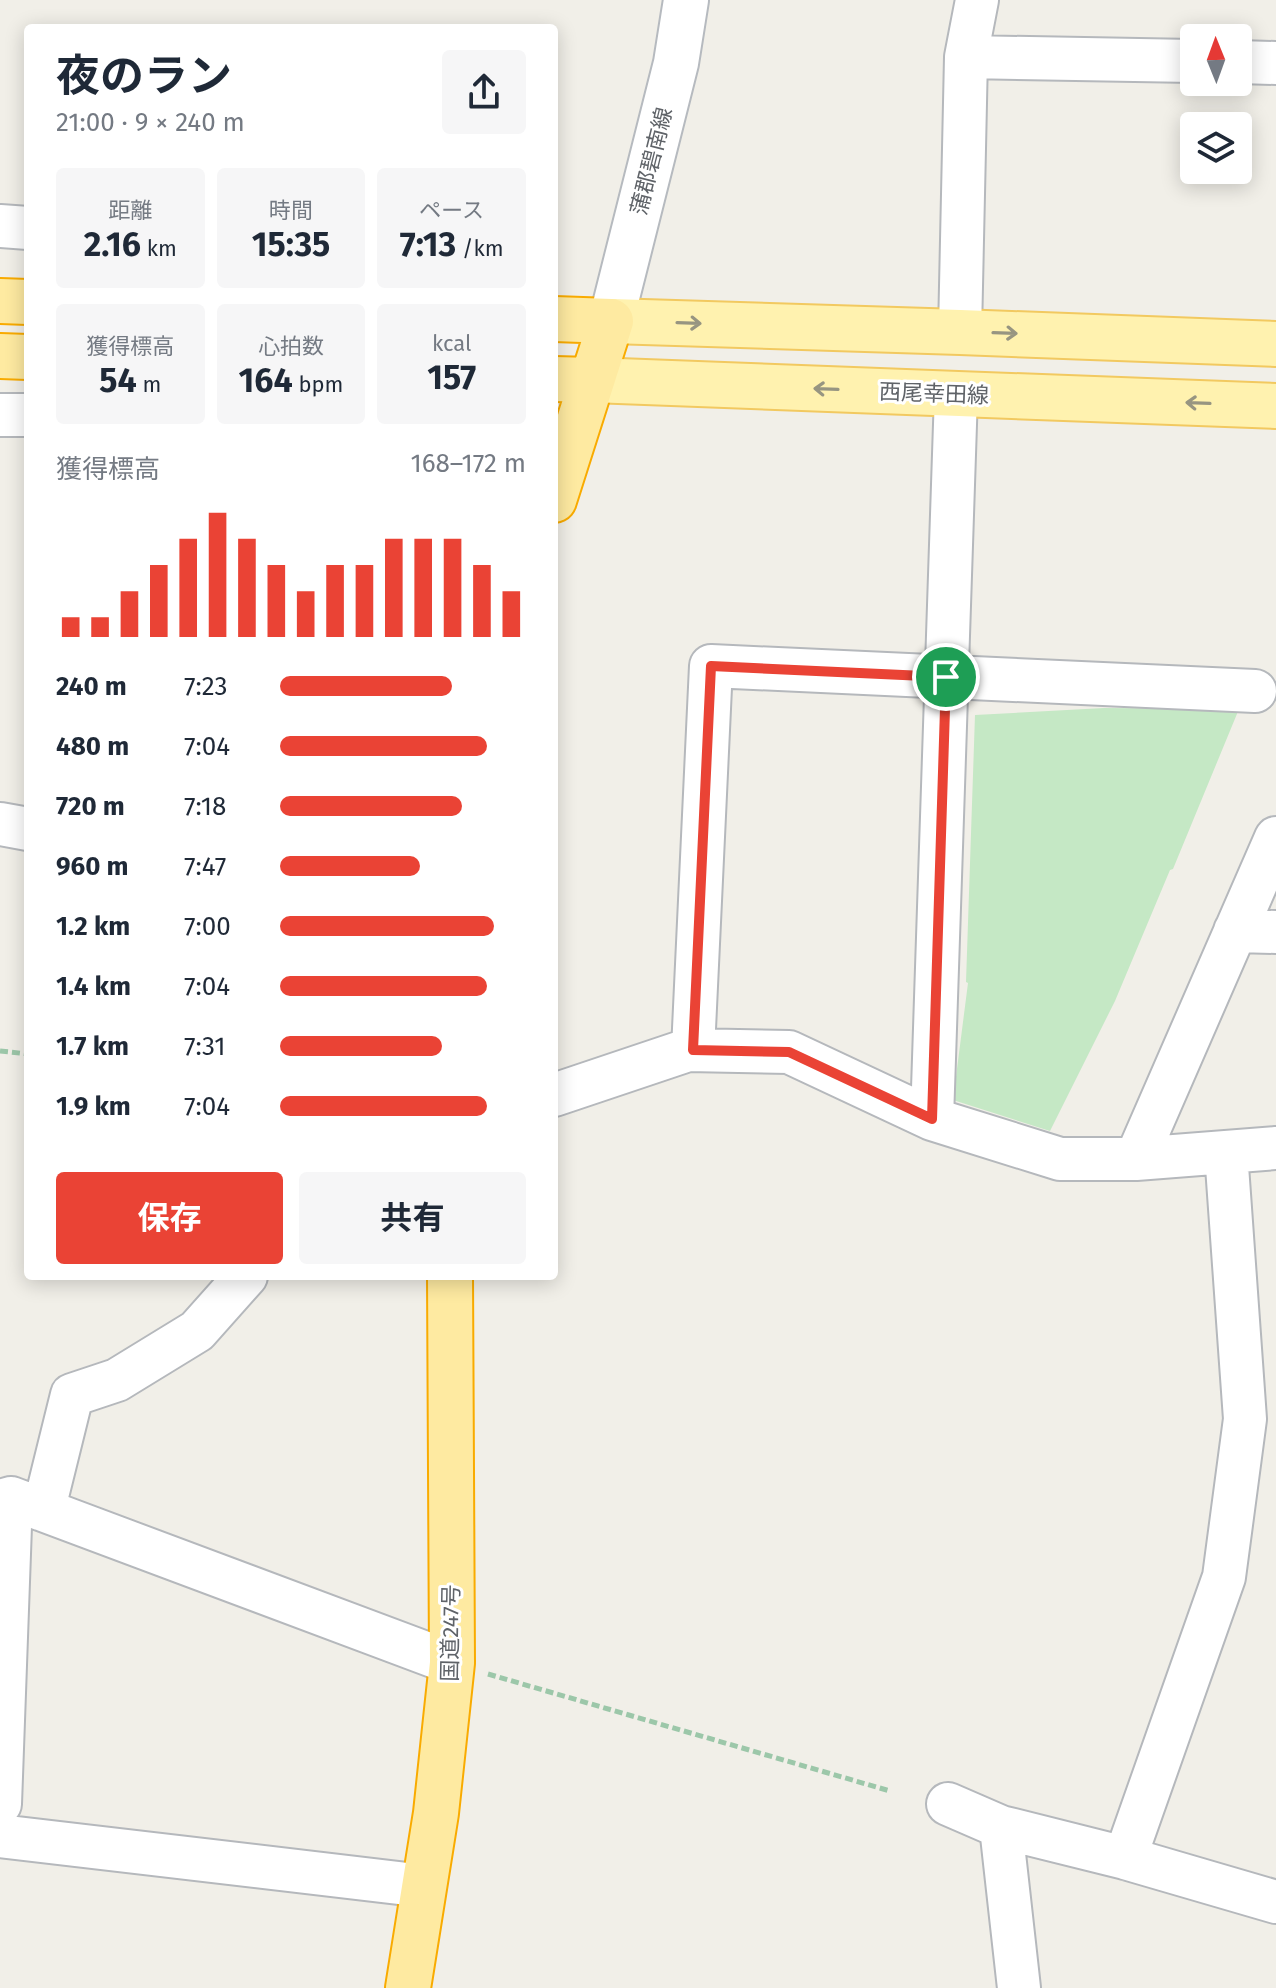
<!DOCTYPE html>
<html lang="ja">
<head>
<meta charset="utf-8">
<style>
	body { margin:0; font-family:"Fira Sans","Noto Sans JP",sans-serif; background:#f6f6f7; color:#1f2937; height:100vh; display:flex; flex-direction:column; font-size:30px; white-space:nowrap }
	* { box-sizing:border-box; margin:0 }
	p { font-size:26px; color:#747a83 }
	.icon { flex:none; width:44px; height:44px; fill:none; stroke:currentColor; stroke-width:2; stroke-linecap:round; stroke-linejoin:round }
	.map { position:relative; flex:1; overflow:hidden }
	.drawer { position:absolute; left:24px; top:24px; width:534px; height:1256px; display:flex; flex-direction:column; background:#fff; border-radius:8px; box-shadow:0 4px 20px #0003 }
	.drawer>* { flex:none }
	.needle { width:52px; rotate:359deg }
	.controls { position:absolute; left:1180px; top:24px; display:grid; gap:16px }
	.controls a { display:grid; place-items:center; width:72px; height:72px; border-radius:8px; background:#fff; box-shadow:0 4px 20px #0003; font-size:40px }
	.pin { position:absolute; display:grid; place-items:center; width:68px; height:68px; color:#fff; margin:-34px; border:4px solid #fff; border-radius:50%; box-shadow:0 2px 8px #0007 }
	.round { display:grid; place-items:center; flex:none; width:84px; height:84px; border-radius:8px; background:#f6f6f7 }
	.summary { display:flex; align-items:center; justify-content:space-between; height:136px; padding:0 32px }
	h1 { font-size:44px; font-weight:700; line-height:60px }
	.metrics { display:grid; grid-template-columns:repeat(3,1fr); gap:12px; height:136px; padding:8px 32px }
	.metrics div { display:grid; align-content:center; border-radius:8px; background:#f6f6f7; text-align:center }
	.metrics b { font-size:34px; font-weight:700 }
	.metrics small { font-size:22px; font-weight:400 }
	.metrics p { font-size:22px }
	.chart { height:224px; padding:16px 32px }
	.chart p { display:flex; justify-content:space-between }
	.chart svg { width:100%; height:144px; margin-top:8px; stroke:#ea4335; stroke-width:6 }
	.cta { display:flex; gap:16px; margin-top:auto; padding:16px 32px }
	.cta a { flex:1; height:92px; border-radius:8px; background:#ea4335; color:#fff; font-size:32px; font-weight:700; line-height:92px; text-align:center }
	.cta a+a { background:#f6f6f7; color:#1f2937 }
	ul { padding:0 32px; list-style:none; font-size:26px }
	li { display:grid; grid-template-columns:128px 96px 1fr; align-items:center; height:60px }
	li i { height:20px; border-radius:10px; background:#ea4335 }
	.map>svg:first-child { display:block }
</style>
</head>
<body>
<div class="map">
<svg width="1276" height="1988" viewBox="0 0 1276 1988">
	<rect width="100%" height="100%" fill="#f1efe8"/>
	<path fill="#c5e8c5" d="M 1104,708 L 1239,709 L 1173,869 L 1170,870 L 1115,1001 L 1050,1131 L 953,1100 L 968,983 L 966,982 L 975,715 Z"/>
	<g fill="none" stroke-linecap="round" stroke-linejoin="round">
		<g stroke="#b5b8bc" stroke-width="46">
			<path id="minor" d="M 966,57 L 1194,61
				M 1238,62 L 1276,63
				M 0,226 L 28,228
				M 960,332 L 966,57 L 977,0
				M 0,415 L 28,415
				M 0,824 L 28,829
				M 1235,931 L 1276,932
				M 693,1050 L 711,666 L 1255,691
				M 554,1095 L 688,1050 L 789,1052 L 932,1119 L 1060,1159 L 1136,1159 L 1276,1148
				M 932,1119 L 956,394
				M 1136,1159 L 1276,838
				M 0,1501 L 11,1498 L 452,1663
				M 40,1509 L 48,1492 L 72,1395 L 117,1380 L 197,1331 L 246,1276
				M 0,1804 L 11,1498
				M 948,1804 L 1001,1827 L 1125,1858 L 1276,1902
				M 1001,1827 L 1019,1988
				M 0,1836 L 424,1886
				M 1125,1858 L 1224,1577 L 1245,1419 L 1226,1152"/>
		</g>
		<g stroke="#b6babf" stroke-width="48">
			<path id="secondary" d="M 611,321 L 676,63 L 686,0"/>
		</g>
		<g stroke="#f2c960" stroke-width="48">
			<path id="primary" d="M 611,321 L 960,332 L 1276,344
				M 592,380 L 1276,406"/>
		</g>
		<g stroke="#f9ab00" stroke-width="48">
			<path id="trunk" d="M 0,301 L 28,302
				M 554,319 L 611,321 L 554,500
				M 0,356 L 28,357
				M 554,379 L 592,380
				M 408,1988 L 436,1813 L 452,1663 L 450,1276"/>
		</g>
		<path stroke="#9cc7a9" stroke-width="5" stroke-dasharray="8 4" stroke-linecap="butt" d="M 0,1051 L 28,1054
			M 488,1674 L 890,1791"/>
		<use href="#minor" stroke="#fff" stroke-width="42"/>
		<use href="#secondary" stroke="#fff" stroke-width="44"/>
		<use href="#primary" stroke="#fff2af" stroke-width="44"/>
		<use href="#trunk" stroke="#feeaa1" stroke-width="44"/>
	</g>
	<defs><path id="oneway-shaft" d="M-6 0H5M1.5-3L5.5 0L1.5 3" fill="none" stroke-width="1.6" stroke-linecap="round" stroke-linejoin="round" transform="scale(2)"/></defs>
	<g stroke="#979581">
		<use href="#oneway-shaft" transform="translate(689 323) rotate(2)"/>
		<use href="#oneway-shaft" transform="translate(1005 333) rotate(2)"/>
		<use href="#oneway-shaft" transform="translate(826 389) rotate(-178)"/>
		<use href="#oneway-shaft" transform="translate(1198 403) rotate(-178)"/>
	</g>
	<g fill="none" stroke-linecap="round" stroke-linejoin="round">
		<g stroke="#fff" stroke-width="16">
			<path id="route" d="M 711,666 L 946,677 L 932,1119 L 789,1052 L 693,1050 Z"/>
		</g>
		<use href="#route" stroke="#ea4335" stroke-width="10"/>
	</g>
	<g text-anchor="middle" stroke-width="6" stroke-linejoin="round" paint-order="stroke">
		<g font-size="22" fill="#5f6368" stroke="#fff">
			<text transform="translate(651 161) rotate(-76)" y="8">蒲郡碧南線</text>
			<text transform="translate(934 393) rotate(2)" y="8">西尾幸田線</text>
			<text transform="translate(450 1633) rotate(-89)" y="8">国道247号</text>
		</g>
	</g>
</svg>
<div class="controls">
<a><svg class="needle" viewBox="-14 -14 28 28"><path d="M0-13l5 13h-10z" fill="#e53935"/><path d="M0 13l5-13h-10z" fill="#747a83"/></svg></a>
<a><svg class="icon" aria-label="layers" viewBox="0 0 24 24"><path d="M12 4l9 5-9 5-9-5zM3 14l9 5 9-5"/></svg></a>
</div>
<div class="pin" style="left:946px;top:677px;background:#1e9e55"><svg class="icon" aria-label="arrive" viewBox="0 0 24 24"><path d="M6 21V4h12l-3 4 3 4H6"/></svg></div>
<section class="drawer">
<div class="summary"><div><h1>夜のラン</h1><p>21:00 · 9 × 240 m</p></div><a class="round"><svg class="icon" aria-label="share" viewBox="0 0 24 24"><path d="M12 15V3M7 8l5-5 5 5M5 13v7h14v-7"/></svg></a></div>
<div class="metrics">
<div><p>距離</p><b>2.16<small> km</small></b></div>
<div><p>時間</p><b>15:35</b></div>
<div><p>ペース</p><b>7:13<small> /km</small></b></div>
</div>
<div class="metrics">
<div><p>獲得標高</p><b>54<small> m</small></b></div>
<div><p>心拍数</p><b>164<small> bpm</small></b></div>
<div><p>kcal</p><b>157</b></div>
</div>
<div class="chart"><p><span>獲得標高</span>168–172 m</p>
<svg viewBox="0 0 160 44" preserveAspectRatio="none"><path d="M5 44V38M15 44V38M25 44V30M35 44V22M45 44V14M55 44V6M65 44V14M75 44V22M85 44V30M95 44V22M105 44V22M115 44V14M125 44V14M135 44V14M145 44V22M155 44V30"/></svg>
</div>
<ul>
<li><b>240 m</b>7:23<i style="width:70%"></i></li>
<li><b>480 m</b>7:04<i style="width:84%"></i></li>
<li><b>720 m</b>7:18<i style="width:74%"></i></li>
<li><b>960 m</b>7:47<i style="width:57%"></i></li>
<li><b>1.2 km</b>7:00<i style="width:87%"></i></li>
<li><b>1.4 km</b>7:04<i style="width:84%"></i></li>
<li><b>1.7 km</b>7:31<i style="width:66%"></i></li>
<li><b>1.9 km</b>7:04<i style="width:84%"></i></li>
</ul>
<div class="cta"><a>保存</a><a>共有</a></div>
</section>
</div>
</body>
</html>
